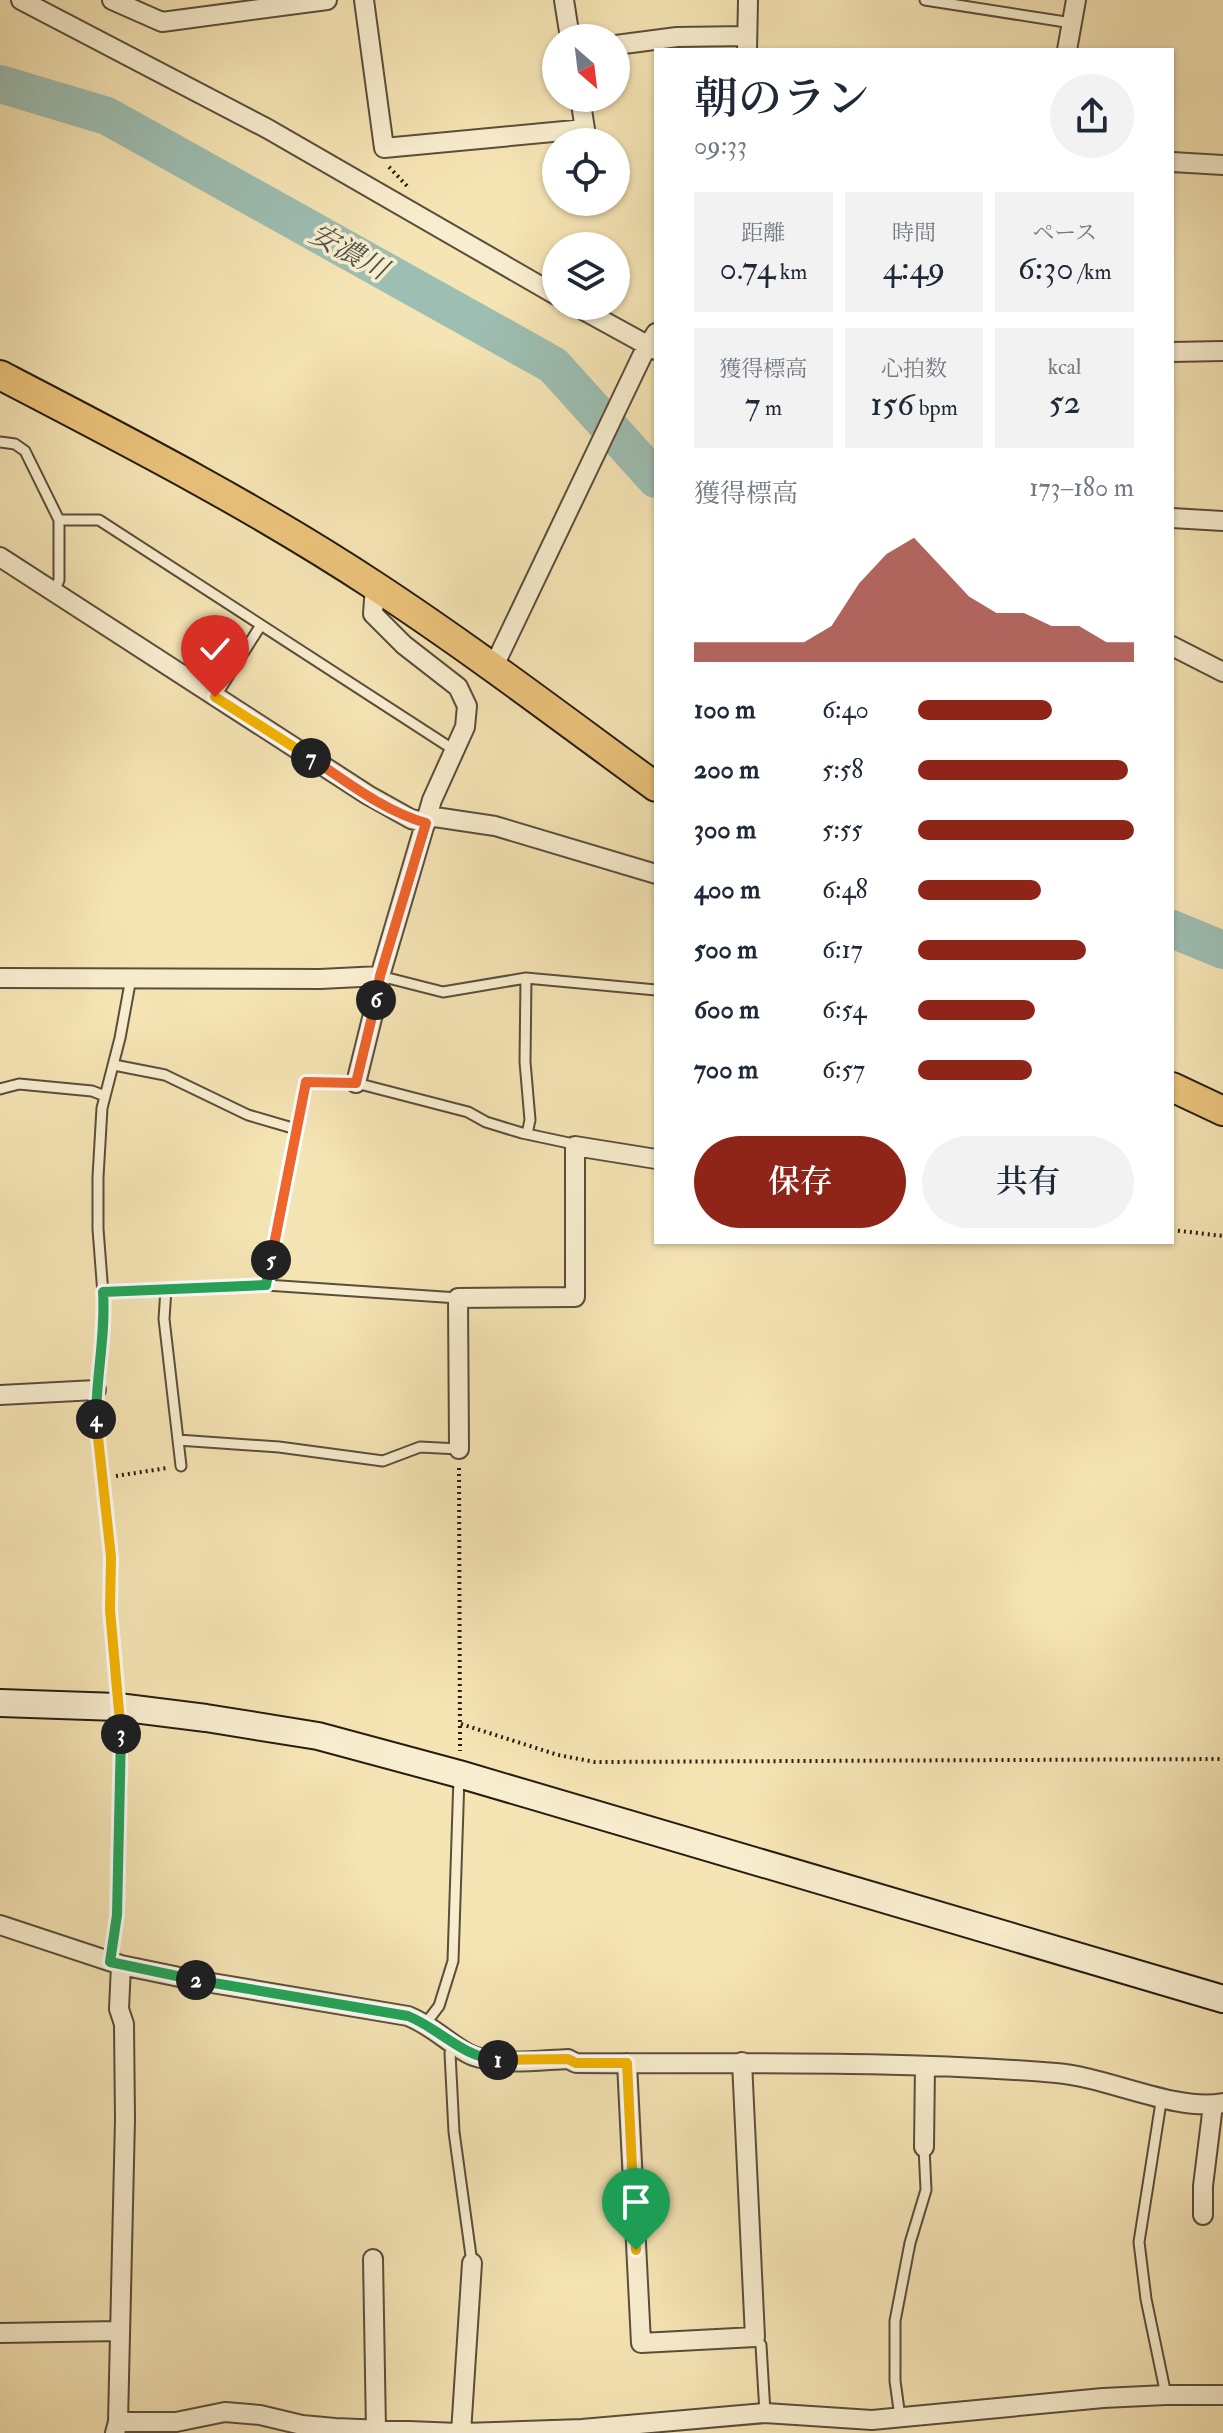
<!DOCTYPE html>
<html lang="ja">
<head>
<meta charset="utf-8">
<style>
	body { margin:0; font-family:"IM FELL Double Pica","Noto Serif JP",serif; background:#f2f2f3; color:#1f2937; height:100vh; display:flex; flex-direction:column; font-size:30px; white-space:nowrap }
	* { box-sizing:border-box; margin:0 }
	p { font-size:26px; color:#747a83 }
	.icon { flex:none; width:44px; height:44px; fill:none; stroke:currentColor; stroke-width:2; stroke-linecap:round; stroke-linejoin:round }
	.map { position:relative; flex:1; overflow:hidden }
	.drawer { position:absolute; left:654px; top:48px; width:520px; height:1196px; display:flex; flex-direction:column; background:#fff; border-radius:0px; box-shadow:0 2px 6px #0004 }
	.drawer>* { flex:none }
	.needle { width:52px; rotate:152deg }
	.tools { position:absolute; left:542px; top:24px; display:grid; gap:16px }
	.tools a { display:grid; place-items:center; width:88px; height:88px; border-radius:50%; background:#fff; box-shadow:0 2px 6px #0004; font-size:40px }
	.pin { position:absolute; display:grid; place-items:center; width:68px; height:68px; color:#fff; margin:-82px -34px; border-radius:50% 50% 50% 0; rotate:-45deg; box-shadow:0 0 8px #0007 }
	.pin .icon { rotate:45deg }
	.km { position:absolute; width:40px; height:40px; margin:-20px; border-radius:50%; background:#222; color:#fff; font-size:22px; line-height:40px; text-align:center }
	.round { display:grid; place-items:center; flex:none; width:84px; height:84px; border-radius:42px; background:#f2f2f3 }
	.head { display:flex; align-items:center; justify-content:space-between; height:136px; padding:0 40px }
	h1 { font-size:44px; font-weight:600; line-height:60px }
	.figures { display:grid; grid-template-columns:repeat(3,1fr); gap:12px; height:136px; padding:8px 40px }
	.figures div { display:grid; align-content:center; border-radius:0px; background:#f2f2f3; text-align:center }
	.figures b { font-size:34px; font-weight:600 }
	.figures small { font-size:22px; font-weight:400 }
	.figures p { font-size:22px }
	.chart { height:224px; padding:16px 40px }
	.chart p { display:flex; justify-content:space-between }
	.chart svg { width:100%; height:144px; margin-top:8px; fill:#8f2418; opacity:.7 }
	.button { display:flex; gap:16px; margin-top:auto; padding:16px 40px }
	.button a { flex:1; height:92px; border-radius:48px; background:#8f2418; color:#fff; font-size:32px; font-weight:600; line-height:92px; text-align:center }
	.button a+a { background:#f2f2f3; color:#1f2937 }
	ul { padding:0 40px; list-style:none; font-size:26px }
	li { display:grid; grid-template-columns:128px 96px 1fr; align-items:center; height:60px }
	li i { height:20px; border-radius:10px; background:#8f2418 }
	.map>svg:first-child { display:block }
</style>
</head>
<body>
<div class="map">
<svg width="1223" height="2433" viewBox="0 0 1223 2433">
	<rect width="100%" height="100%" fill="#f5e4b4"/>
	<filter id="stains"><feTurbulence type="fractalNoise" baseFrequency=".0025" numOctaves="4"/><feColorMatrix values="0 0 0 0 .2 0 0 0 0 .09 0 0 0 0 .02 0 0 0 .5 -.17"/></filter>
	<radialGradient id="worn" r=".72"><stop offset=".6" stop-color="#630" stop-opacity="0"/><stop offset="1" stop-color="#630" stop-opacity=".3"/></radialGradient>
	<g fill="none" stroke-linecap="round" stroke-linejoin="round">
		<path stroke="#9dbeb2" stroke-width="38" d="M 0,84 L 107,116 L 553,365 L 656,479
			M 1172,929 L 1223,950"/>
		<g stroke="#5a4e3c" stroke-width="13">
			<path id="lane" d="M 925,0 L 1072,23
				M 0,442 L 15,444 L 25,451 L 59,520 L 99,520 L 454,750
				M 54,592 L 59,580 L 59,520
				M 215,697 L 261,625
				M 380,976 L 443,992 L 526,978 L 656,990
				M 526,978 L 525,1062 L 530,1120 L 527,1134
				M 114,1065 L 165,1075 L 248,1115 L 296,1129
				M 0,1089 L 19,1084 L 92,1091 L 105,1096
				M 266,1285 L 306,1082 L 356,1083 L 468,1112 L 486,1122 L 522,1133 L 569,1143 L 575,1146
				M 166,1289 L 164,1319 L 181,1466
				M 103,1292 L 266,1285 L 458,1298
				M 178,1440 L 279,1447 L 383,1461 L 420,1447 L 459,1449
				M 110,1962 L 117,1915 L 122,1747 L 110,1610 L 111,1557 L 96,1423 L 96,1390 L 100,1373 L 104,1307 L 98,1229 L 98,1177 L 102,1108 L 120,1038 L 131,978
				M 426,2023 L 439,2006 L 453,1961 L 459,1777
				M 455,2044 L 450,2053 L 454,2132 L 472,2263
				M 1162,2096 L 1139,2242 L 1146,2299 L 1166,2395
				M 755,2337 L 761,2345 L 765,2413
				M 900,2417 L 895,2381 L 895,2321 L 910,2243 L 926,2190 L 924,2147"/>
		</g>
		<g stroke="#5a4e3c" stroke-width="22">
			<path id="street" d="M 21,0 L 268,129 L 556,295
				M 112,0 L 162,22 L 327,0
				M 364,0 L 384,148 L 585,129 L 580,98
				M 564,0 L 570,38
				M 616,45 L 677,37 L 747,36
				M 747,50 L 748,0
				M 1067,50 L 1076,0
				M 1172,162 L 1223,165
				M 576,306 L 656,350
				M 1172,352 L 1223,351
				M 1172,518 L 1223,521
				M 0,557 L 368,795 L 411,819 L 426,823
				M 1172,646 L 1223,672
				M 493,668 L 642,356 L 656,333
				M 428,816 L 495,826 L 656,874
				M 0,978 L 320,979 L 380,976
				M 356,1083 L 379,990 L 380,976 L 432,800 L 465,727 L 467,706 L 458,687 L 404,645 L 373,614 L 375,586
				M 0,1395 L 96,1390
				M 459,1449 L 458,1298 L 575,1297 L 575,1146 L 656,1159
				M 0,1925 L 121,1965 L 194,1980 L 408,2016 C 431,2025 446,2041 467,2053 C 492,2067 540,2060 568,2059 L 576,2063 C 736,2064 897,2060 1056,2073 C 1108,2077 1175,2112 1223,2103
				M 627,2063 L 641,2343 L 755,2337 L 742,2062
				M 924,2147 L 925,2066
				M 1203,2215 L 1203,2186 L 1213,2105
				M 373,2259 L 376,2430
				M 0,2333 L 120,2331
				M 118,2422 L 176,2422 L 225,2412 L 260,2415 L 302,2425 L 335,2428 L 458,2433
				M 115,2433 L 118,2422 L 125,2119 L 124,2024 L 119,2009 L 121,1965
				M 461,2433 L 472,2263
				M 464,2433 L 582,2429 L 765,2413 L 872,2420 L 1103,2398 L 1166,2395 L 1223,2395"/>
		</g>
		<g stroke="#261c14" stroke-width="30">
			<path id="secondary" d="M 0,1703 L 118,1707 L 206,1718 L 318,1736 L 459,1774 L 1223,1999"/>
		</g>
		<g stroke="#261c14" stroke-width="32">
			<path id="primary" d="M 0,375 C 127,441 255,507 375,586 C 471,649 563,719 656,787
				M 1172,1087 L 1223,1111"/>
		</g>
		<path stroke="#261c14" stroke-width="4" stroke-dasharray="2 4" stroke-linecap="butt" d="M 389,167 L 408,187
			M 1172,1230 L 1223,1236
			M 459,1468 L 460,1751
			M 116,1476 L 167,1468
			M 461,1724 L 558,1755 L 595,1762 L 1223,1759"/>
		<use href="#lane" stroke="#f8edce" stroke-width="9"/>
		<use href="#street" stroke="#f8edce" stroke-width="18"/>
		<use href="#secondary" stroke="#f8edce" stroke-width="26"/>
		<use href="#primary" stroke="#eac27a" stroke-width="28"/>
	</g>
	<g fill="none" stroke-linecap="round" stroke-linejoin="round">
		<g stroke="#fff" stroke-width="16">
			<path id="split-1" d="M 498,2060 L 568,2059 L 576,2063 L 627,2063 L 636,2250"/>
		</g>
		<g stroke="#fff" stroke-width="16">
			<path id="split-2" d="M 196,1980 L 408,2016 C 442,2030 460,2056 498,2060"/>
		</g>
		<g stroke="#fff" stroke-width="16">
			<path id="split-3" d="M 121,1734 L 117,1915 L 110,1962 L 196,1980"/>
		</g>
		<g stroke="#fff" stroke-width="16">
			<path id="split-4" d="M 96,1419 L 111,1557 L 110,1610 L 121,1734"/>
		</g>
		<g stroke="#fff" stroke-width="16">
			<path id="split-5" d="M 96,1419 C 96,1377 106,1334 103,1292 L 266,1285 L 271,1260"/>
		</g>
		<g stroke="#fff" stroke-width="16">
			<path id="split-6" d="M 271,1260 L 306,1082 L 356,1083 L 376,1000"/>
		</g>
		<g stroke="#fff" stroke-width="16">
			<path id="split-7" d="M 311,758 C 347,782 384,811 426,823 L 380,976 L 376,1000"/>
		</g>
		<g stroke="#fff" stroke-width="16">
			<path id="split-8" d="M 215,697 L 311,758"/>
		</g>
		<use href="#split-1" stroke="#f5b400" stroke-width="10"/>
		<use href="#split-2" stroke="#22a559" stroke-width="10"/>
		<use href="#split-3" stroke="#22a559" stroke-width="10"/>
		<use href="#split-4" stroke="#f5b400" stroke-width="10"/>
		<use href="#split-5" stroke="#22a559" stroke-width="10"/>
		<use href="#split-6" stroke="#f0652b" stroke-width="10"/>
		<use href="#split-7" stroke="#f0652b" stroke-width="10"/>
		<use href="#split-8" stroke="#f5b400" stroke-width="10"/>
	</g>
	<g text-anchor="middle" stroke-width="7" stroke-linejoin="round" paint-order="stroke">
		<g font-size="28" font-style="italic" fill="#50554b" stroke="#f8edce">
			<text transform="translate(349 251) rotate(29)" y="10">安濃川</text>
		</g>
	</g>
	<rect width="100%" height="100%" filter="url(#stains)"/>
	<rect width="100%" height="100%" fill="url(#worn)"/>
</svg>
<div class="tools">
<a><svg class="needle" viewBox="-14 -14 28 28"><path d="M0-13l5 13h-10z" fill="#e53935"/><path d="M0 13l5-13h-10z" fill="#747a83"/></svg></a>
<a><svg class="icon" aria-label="locate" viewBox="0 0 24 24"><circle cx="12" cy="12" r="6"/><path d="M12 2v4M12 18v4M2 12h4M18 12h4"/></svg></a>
<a><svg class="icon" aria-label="layers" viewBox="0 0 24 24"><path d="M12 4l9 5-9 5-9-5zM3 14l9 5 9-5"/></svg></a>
</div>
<div class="pin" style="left:636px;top:2250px;background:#1e9e55"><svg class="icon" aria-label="arrive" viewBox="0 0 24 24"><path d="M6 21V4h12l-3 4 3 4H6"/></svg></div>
<div class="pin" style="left:215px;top:697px;background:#d93025"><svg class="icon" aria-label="check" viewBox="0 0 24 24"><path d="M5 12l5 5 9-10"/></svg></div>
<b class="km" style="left:498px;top:2060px">1</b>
<b class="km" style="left:196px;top:1980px">2</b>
<b class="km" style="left:121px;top:1734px">3</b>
<b class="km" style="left:96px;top:1419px">4</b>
<b class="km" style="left:271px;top:1260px">5</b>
<b class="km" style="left:376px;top:1000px">6</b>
<b class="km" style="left:311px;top:758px">7</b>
<section class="drawer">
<div class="head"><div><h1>朝のラン</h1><p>09:33</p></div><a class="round"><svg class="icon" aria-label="share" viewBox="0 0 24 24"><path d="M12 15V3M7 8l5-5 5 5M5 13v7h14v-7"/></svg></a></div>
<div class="figures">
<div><p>距離</p><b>0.74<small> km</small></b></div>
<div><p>時間</p><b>4:49</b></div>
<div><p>ペース</p><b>6:30<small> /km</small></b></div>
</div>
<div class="figures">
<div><p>獲得標高</p><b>7<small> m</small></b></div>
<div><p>心拍数</p><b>156<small> bpm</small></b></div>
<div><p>kcal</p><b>52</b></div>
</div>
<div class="chart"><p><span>獲得標高</span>173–180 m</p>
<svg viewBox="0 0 160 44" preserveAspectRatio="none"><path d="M0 44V38L10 38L20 38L30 38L40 38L50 33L60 20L70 11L80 6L90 15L100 24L110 29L120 29L130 33L140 33L150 38L160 38V44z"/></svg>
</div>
<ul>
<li><b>100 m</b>6:40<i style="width:62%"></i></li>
<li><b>200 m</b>5:58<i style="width:97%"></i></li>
<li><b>300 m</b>5:55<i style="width:100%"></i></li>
<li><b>400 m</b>6:48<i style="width:57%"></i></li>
<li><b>500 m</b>6:17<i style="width:78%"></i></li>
<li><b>600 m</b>6:54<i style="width:54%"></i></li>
<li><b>700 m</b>6:57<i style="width:53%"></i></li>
</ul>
<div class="button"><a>保存</a><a>共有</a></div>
</section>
</div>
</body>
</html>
